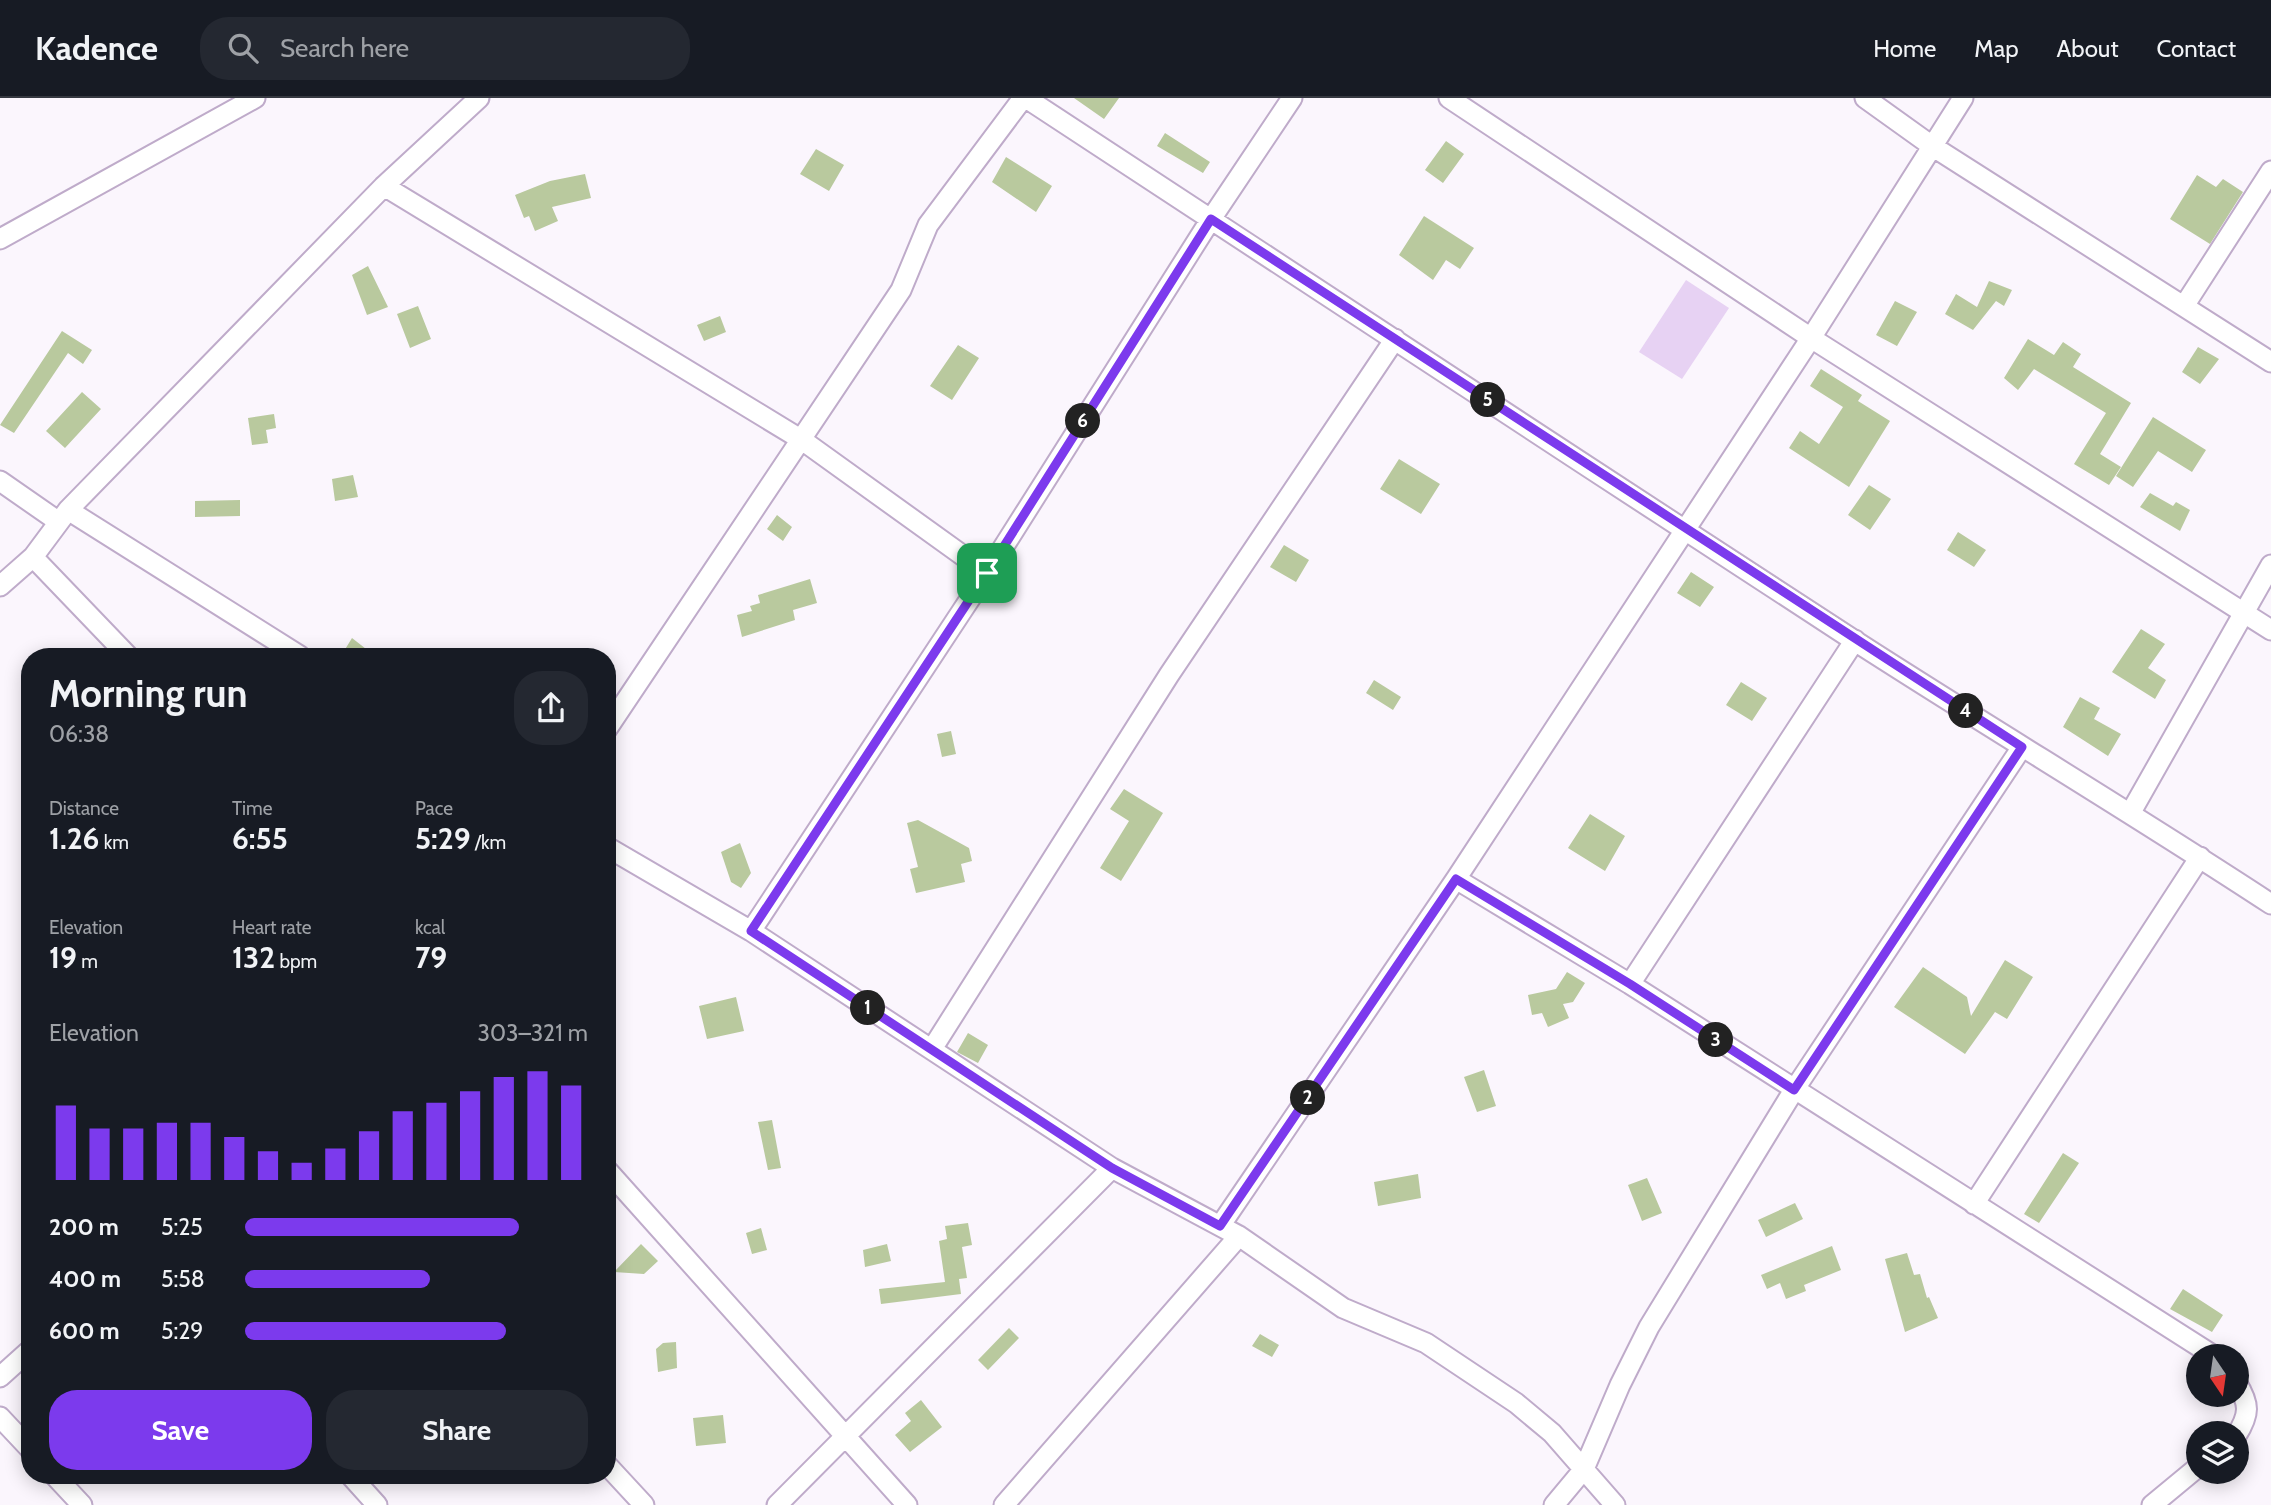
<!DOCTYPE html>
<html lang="en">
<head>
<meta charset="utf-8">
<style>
	body { margin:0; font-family:Cabin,sans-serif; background:#242831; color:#f1f3f6; height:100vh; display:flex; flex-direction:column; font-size:26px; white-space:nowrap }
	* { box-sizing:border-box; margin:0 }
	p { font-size:23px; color:#9ea1a6 }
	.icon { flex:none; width:38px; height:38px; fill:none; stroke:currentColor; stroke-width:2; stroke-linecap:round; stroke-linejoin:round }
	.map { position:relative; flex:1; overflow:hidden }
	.sheet { position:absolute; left:21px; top:550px; width:595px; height:836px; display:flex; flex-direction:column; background:#171b24; border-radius:28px; box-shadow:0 4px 18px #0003 }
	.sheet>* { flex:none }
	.needle { width:46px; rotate:167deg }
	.buttons { position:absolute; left:2186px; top:1246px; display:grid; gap:14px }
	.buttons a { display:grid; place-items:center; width:63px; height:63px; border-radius:50%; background:#171b24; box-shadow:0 4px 18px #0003; font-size:35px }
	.pin { position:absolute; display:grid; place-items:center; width:60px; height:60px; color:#fff; margin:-30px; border-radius:14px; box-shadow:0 4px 10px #0006 }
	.km { position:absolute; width:35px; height:35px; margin:-18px; border-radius:50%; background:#222; color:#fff; font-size:19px; line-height:35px; text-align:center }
	.round { display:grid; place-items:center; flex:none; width:74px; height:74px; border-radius:28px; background:#242831 }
	.overview { display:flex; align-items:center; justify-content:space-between; height:119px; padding:0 28px }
	h1 { font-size:38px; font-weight:700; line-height:52px }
	.metrics { display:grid; grid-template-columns:repeat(3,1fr); gap:10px; height:119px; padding:7px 28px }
	.metrics div { display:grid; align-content:center }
	.metrics b { font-size:30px; font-weight:700 }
	.metrics small { font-size:19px; font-weight:400 }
	.metrics p { font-size:19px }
	.chart { height:196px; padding:14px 28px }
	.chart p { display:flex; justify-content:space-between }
	.chart svg { width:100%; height:126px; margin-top:7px; stroke:#7c3aed; stroke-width:6 }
	.action { display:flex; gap:14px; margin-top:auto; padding:14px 28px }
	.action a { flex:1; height:80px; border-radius:28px; background:#7c3aed; color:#fff; font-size:28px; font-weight:700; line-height:80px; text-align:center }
	.action a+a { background:#242831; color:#f1f3f6 }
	ul { padding:0 28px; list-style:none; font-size:23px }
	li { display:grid; grid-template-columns:112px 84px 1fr; align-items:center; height:52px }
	li i { height:18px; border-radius:9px; background:#7c3aed }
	header { display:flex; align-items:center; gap:42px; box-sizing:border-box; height:98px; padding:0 35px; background:#171b24; border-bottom:2px solid #363941 }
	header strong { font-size:33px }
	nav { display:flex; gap:38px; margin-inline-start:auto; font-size:24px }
	.search { width:490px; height:63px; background:#242831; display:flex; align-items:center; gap:18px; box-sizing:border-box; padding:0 24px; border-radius:28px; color:#9ea1a6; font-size:26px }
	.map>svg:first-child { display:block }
</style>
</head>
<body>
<header>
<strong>Kadence</strong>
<div class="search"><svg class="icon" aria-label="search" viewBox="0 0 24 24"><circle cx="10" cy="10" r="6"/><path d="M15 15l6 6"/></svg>Search here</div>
<nav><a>Home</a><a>Map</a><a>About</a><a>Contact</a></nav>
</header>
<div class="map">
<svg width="2271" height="1407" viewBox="0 0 2271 1407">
	<rect width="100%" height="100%" fill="#fbf6fd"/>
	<path fill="#e7d2f3" d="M 1686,182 L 1729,210 L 1682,281 L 1639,254 Z"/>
	<path fill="#b9c99e" d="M 1074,0 L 1119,0 L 1104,21 Z
		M 1165,35 L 1210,64 L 1203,75 L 1157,48 Z
		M 1446,43 L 1464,56 L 1443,85 L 1425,72 Z
		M 816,51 L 844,67 L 829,93 L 800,76 Z
		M 1006,59 L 1052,88 L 1036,114 L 992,84 Z
		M 585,76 L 591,100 L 552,109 L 558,123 L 535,133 L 529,118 L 524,120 L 515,97 L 550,83 Z
		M 2197,77 L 2216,89 L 2223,81 L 2243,94 L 2210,146 L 2170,121 Z
		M 1424,118 L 1474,150 L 1460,171 L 1446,162 L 1433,182 L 1399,157 Z
		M 368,168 L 388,209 L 367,217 L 352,177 Z
		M 1989,183 L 2012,192 L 2004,208 L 1996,203 L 1973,232 L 1945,216 L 1956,196 L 1977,209 Z
		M 1895,203 L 1917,214 L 1897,248 L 1876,237 Z
		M 418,208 L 431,241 L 410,250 L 397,216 Z
		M 720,218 L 726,234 L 704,243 L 697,227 Z
		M 62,233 L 92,252 L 83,266 L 68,255 L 14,335 L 0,327 Z
		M 2028,241 L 2054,257 L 2063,244 L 2081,256 L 2073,269 L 2131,305 L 2100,356 L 2121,369 L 2109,387 L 2074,366 L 2106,315 L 2034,271 L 2018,292 L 2004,280 Z
		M 958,247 L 979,260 L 952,302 L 930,288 Z
		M 2198,249 L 2219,261 L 2200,286 L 2182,274 Z
		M 1821,271 L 1862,297 L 1858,303 L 1890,323 L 1849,389 L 1789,350 L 1800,333 L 1819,346 L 1843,309 L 1810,288 Z
		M 82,294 L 101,311 L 65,350 L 46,333 Z
		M 274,316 L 276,330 L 266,332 L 268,345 L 252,347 L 248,320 Z
		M 2153,319 L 2206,352 L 2192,374 L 2158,353 L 2133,389 L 2116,378 Z
		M 1399,361 L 1440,386 L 1421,416 L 1380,391 Z
		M 353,377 L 358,399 L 335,403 L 332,381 Z
		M 1869,387 L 1891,401 L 1870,432 L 1848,417 Z
		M 2150,395 L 2173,408 L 2176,404 L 2190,412 L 2180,433 L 2140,409 Z
		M 240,402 L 240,418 L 195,419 L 195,403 Z
		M 777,417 L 792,429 L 783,443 L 767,431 Z
		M 1958,434 L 1986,452 L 1974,469 L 1947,452 Z
		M 1284,447 L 1309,462 L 1296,484 L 1270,469 Z
		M 1691,474 L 1714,489 L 1700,509 L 1677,495 Z
		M 810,481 L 817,505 L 793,512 L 795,522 L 742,539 L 737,517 L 752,513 L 750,508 L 760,505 L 758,497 Z
		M 2141,531 L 2165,546 L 2148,570 L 2166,582 L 2155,601 L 2112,574 Z
		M 352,540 L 375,558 L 341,558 Z
		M 1374,582 L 1401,599 L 1393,612 L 1366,595 Z
		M 1741,584 L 1767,600 L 1752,623 L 1726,607 Z
		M 2080,599 L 2100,610 L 2094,621 L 2121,636 L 2108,658 L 2063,629 Z
		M 951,633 L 956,656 L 942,659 L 937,636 Z
		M 1124,691 L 1163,715 L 1121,783 L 1100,770 L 1129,723 L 1110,711 Z
		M 1590,716 L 1625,738 L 1605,773 L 1568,750 Z
		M 918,722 L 969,750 L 972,763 L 961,766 L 965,784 L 916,795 L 910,771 L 918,769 L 907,725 Z
		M 740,745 L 751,775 L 741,790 L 731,784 L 721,754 Z
		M 2005,862 L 2033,879 L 2007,921 L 1995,914 L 1965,956 L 1894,909 L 1923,869 L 1967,899 L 1971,918 Z
		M 1567,874 L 1585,885 L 1573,904 L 1563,906 L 1569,920 L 1548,929 L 1542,915 L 1532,917 L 1528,897 L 1556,891 Z
		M 736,899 L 744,933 L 707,941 L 699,908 Z
		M 968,935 L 988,947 L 978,965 L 957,954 Z
		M 1484,972 L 1496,1008 L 1477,1014 L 1464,979 Z
		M 772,1022 L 781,1070 L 768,1072 L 758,1024 Z
		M 2063,1055 L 2079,1065 L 2039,1125 L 2024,1116 Z
		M 1418,1076 L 1421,1100 L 1378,1108 L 1374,1084 Z
		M 1647,1080 L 1662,1115 L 1642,1123 L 1628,1087 Z
		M 1795,1105 L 1803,1121 L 1766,1139 L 1758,1122 Z
		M 968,1125 L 972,1147 L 962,1149 L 967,1180 L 959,1181 L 961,1196 L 881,1206 L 879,1191 L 945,1184 L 939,1143 L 947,1141 L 945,1128 Z
		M 761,1130 L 767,1152 L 752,1156 L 746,1135 Z
		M 641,1146 L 658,1163 L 644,1176 L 614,1174 Z
		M 887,1146 L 891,1163 L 865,1169 L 863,1152 Z
		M 1832,1148 L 1841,1172 L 1804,1187 L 1806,1193 L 1786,1201 L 1780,1185 L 1767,1191 L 1761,1177 Z
		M 1907,1155 L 1914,1177 L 1920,1176 L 1927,1200 L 1929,1199 L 1938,1220 L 1905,1234 L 1885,1161 Z
		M 2183,1191 L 2223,1217 L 2212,1234 L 2170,1211 Z
		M 1009,1230 L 1019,1240 L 988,1272 L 978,1262 Z
		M 1260,1236 L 1279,1247 L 1272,1259 L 1252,1248 Z
		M 676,1244 L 677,1270 L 658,1274 L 656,1251 L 663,1245 Z
		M 921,1302 L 942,1329 L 910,1354 L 895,1337 L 911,1323 L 905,1315 Z
		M 723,1317 L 726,1345 L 696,1348 L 693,1320 Z"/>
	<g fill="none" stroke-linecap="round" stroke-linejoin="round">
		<g stroke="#bfabca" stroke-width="23">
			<path id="minor" d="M 1026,0 C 1302,181 1578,363 1855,543 C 1993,632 2134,716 2271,806
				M 1449,0 L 1811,240 L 2271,532
				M 1865,0 L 1932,48 L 2271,264
				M 384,88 L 802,342 L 987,475
				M 0,141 L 255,0
				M 2184,208 L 2271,73
				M 0,383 L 59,424
				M 68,412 L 300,558
				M 33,459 L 128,558
				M 0,488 L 33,459 L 68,412 L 384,88 L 479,0
				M 607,631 L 901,192 L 928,127 L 1023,0
				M 2131,714 L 2271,467
				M 607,749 L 751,833 L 1112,1070 L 1239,1138 L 1343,1210 L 1426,1245 L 1516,1305 L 1552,1335 L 1615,1407
				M 1456,781 L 1630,886 L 2214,1258
				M 751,833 L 987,475 L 1211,121 L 1292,0
				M 1630,886 L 1855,542
				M 932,951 L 1169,577 L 1395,241
				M 607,1072 L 907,1407
				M 1974,1106 L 2200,759
				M 1220,1128 L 1456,781 L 1811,240 L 1963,0
				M 0,1279 L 30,1252
				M 2236,1284 C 2250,1306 2250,1316 2236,1338
				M 0,1319 L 30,1351
				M 607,1367 L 644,1407
				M 54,1377 L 82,1407
				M 350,1377 L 377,1407
				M 777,1407 L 1112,1070
				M 1004,1407 L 1239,1138
				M 1554,1407 L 1584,1371 L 1620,1287 L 1649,1229 L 1794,992 L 2022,649
				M 2152,1407 L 2198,1369"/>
		</g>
		<use href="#minor" stroke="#fff" stroke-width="19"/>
	</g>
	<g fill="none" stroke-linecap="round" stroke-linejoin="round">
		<g stroke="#fff" stroke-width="14">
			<path id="route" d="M 1211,121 L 2022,649 L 1794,992 L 1630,886 L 1456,781 L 1220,1128 L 1112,1070 L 751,833 L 987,475 Z"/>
		</g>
		<use href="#route" stroke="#7c3aed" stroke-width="9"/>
	</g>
</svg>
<div class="buttons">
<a><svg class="needle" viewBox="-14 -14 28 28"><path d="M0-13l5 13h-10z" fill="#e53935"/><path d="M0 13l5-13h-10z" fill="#9ea1a6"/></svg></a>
<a><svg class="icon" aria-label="layers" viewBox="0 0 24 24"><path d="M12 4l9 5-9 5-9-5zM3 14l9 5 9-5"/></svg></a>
</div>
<div class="pin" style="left:987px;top:475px;background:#1e9e55"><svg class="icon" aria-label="arrive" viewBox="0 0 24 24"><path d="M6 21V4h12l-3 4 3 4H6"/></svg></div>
<b class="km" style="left:868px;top:910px">1</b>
<b class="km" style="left:1308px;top:1000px">2</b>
<b class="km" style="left:1716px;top:942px">3</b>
<b class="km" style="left:1966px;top:613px">4</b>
<b class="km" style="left:1488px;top:302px">5</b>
<b class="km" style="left:1083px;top:323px">6</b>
<section class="sheet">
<div class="overview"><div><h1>Morning run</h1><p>06:38</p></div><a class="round"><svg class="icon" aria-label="share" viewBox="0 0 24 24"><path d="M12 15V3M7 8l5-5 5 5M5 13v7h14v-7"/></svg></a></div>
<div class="metrics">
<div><p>Distance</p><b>1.26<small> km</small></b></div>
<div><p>Time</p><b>6:55</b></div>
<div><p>Pace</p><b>5:29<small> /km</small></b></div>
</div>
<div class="metrics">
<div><p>Elevation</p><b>19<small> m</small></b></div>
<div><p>Heart rate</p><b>132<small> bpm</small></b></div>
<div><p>kcal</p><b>79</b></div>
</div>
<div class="chart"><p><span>Elevation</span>303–321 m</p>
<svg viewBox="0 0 160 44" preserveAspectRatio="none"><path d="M5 44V18M15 44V26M25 44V26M35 44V24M45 44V24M55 44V29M65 44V34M75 44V38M85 44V33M95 44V27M105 44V20M115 44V17M125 44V13M135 44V8M145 44V6M155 44V11"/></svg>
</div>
<ul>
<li><b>200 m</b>5:25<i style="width:80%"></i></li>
<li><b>400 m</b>5:58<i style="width:54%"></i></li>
<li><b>600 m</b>5:29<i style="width:76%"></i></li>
</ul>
<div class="action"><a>Save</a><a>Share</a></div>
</section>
</div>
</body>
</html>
